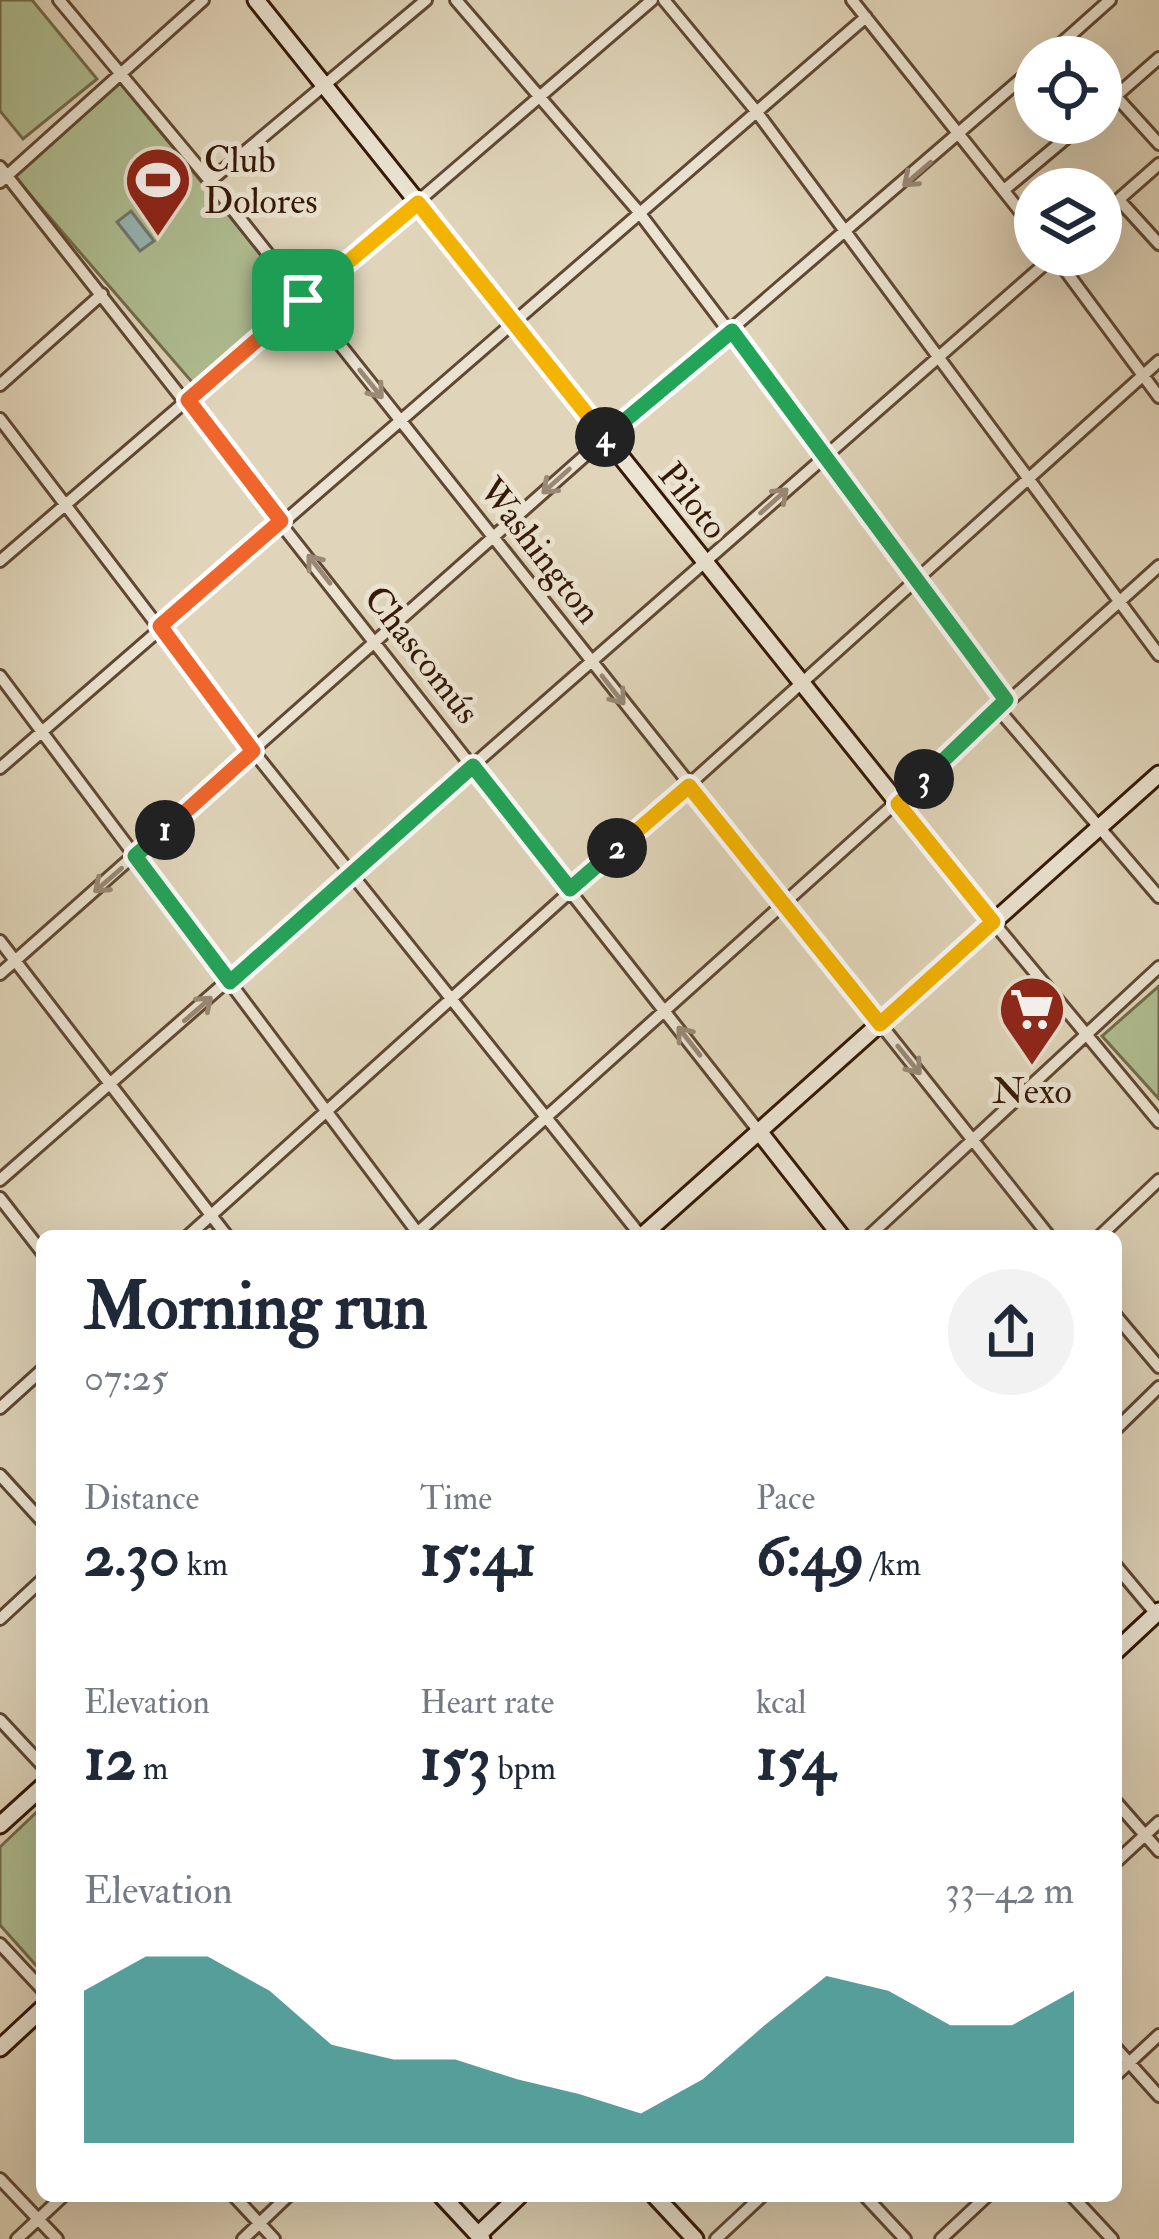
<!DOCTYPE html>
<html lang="en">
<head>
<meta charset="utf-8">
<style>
	body { margin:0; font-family:"IM FELL Double Pica",serif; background:#f2f2f3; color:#1f2937; height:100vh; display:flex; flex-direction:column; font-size:45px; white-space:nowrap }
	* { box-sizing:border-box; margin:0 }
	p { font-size:39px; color:#747a83 }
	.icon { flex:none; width:66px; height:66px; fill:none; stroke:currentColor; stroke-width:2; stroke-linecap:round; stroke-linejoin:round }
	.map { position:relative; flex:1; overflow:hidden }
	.panel { position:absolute; left:36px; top:1230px; width:1086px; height:972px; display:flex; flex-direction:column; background:#fff; border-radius:18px; box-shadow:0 12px 48px #0002 }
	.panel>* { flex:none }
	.controls { position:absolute; left:1014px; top:36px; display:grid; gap:24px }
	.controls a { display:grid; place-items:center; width:108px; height:108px; border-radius:50%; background:#fff; box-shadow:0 12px 48px #0002; font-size:60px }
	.pin { position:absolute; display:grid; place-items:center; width:102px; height:102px; color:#fff; margin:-51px; border-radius:24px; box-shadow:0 6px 18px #0006 }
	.km { position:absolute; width:60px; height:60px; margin:-30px; border-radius:50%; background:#222; color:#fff; font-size:33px; line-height:60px; text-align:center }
	.round { display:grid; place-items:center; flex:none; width:126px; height:126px; border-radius:63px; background:#f2f2f3 }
	.overview { display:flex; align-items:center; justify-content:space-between; height:204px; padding:0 48px }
	h1 { font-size:66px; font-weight:700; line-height:90px }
	.figures { display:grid; grid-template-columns:repeat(3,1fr); gap:18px; height:204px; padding:12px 48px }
	.figures div { display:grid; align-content:center }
	.figures b { font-size:60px; font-weight:700 }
	.figures small { font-size:33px; font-weight:400 }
	.figures p { font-size:33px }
	.chart { height:336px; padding:24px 48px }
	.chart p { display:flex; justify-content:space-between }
	.chart svg { width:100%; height:216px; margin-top:12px; fill:#0f766e; opacity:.7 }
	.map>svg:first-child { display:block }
</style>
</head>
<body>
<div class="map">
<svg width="1159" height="2239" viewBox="0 0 1159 2239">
	<rect width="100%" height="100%" fill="#e0d5ba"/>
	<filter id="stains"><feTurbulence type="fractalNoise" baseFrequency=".00167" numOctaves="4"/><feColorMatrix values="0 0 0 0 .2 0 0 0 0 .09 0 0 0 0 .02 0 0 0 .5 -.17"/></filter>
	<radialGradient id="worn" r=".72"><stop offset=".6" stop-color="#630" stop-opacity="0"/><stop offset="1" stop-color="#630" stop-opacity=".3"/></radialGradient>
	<path fill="#afbe92" stroke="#726c4c" stroke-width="3" d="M 0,0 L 32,0 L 97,79 L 23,139 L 0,111 Z
		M 120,83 L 300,302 L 198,389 L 14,176 Z
		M 1159,986 L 1159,1099 L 1102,1036 Z
		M 42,1807 L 42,1972 L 0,1925 L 0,1847 Z"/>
	<path fill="#95b7b6" stroke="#6f7870" stroke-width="3" d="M 131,211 L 154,241 L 140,251 L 117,222 Z"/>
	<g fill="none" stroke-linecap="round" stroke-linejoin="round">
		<g stroke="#604833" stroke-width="16">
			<path id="street" d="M 59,0 L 210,181 L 1049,1236
				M 456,0 L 638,211 L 1007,699
				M 664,0 L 756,111 L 1159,655
				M 852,0 L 1035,230
				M 1066,39 L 1081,57
				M 1046,57 L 1110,0
				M 1101,80 L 1159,144
				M 1101,109 L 1159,58
				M 0,167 L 761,1134
				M 210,181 L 426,0
				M 0,182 L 203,0
				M 1004,190 L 1084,123
				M 1119,200 L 1159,244
				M 1101,215 L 1159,164
				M 1054,255 L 1159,397
				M 0,385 L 102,294
				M 0,419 L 253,751 L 641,1236
				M 0,561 L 652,0
				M 0,676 L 420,1236
				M 998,709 L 1159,897
				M 0,768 L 866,17
				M 993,922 L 1159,1122
				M 0,941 L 227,1236
				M 0,974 L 606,437 L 1035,67
				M 0,1180 L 1055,255
				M 0,1198 L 42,1252
				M 188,1236 L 1159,361
				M 414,1236 L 1159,566
				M 869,1236 L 1159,967
				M 1100,1236 L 1159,1180
				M 1116,1316 L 1159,1367
				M 0,1408 L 42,1370
				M 1116,1429 L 1159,1387
				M 0,1475 L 42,1521
				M 1116,1566 L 1157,1615
				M 0,1619 L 42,1580
				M 0,1720 L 42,1765
				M 1116,1802 L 1159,1851
				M 1116,1862 L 1159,1822
				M 0,1944 L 42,1989
				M 1116,2048 L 1159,2096
				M 1116,2075 L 1159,2035
				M 0,2179 L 57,2239
				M 234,2196 L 274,2239
				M 865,2196 L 905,2239
				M 1072,2196 L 1112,2239
				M 17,2239 L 63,2196
				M 243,2239 L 288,2196
				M 716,2239 L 762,2196
				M 941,2239 L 987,2196"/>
		</g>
		<g stroke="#351906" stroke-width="21">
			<path id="secondary" d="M 256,0 L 993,922
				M 761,1134 L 841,1236
				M 642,1236 L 1159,774
				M 1116,1651 L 1159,1611
				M 0,1825 L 42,1787
				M 0,2048 L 42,2009
				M 442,2196 L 482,2239
				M 655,2196 L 695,2239
				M 478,2235 L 519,2196"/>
		</g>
		<use href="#street" stroke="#ebe4d2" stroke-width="10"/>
		<use href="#secondary" stroke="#ebe4d2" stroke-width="15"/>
	</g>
	<defs><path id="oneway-shaft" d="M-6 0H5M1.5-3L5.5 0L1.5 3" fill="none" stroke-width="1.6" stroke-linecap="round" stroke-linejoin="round" transform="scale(3)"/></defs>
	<g stroke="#998976">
		<use href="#oneway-shaft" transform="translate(917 174) rotate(139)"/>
		<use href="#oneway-shaft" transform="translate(371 384) rotate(51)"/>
		<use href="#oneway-shaft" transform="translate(556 481) rotate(138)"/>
		<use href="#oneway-shaft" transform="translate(774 501) rotate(-42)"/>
		<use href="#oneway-shaft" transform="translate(319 569) rotate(-128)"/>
		<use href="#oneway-shaft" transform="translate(613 690) rotate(52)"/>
		<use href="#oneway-shaft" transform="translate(108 880) rotate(139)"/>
		<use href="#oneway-shaft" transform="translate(198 1009) rotate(-41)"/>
		<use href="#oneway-shaft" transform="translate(689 1041) rotate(-128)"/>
		<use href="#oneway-shaft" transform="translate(909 1060) rotate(51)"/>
	</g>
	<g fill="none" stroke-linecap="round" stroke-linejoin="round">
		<g stroke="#fff" stroke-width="24">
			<path id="split-1" d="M 165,830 L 253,751 L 160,626 L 281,521 L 188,400 L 303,300"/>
		</g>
		<g stroke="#fff" stroke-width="24">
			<path id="split-2" d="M 165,830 L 135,856 L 230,982 L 473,766 L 570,889 L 617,848"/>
		</g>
		<g stroke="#fff" stroke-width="24">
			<path id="split-3" d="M 617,848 L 689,786 L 880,1024 L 993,922 L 898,804 L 924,779"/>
		</g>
		<g stroke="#fff" stroke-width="24">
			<path id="split-4" d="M 605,437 L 732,331 L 1006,700 L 924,779"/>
		</g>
		<g stroke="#fff" stroke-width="24">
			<path id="split-5" d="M 303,300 L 418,203 L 605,437"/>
		</g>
		<use href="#split-1" stroke="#f0652b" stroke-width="15"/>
		<use href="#split-2" stroke="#22a559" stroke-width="15"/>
		<use href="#split-3" stroke="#f5b400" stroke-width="15"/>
		<use href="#split-4" stroke="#22a559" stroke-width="15"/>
		<use href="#split-5" stroke="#f5b400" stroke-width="15"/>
	</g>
	<defs>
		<g id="stadium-pin" transform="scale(3.45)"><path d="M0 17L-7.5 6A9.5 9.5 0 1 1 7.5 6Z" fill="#8f2418" stroke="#ebe4d2"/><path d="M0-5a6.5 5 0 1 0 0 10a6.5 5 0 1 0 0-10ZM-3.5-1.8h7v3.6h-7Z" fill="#fff"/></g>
		<g id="supermarket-pin" transform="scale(3.45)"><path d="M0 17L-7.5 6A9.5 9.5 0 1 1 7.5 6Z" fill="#8f2418" stroke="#ebe4d2"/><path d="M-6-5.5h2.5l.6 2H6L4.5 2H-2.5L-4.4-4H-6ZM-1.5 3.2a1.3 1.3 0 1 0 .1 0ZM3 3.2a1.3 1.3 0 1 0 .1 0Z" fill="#fff"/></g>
	</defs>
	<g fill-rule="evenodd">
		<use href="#stadium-pin" x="158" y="180"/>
		<use href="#supermarket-pin" x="1032" y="1009"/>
	</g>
	<g text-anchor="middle" stroke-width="10" stroke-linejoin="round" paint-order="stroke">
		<g font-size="36" fill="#351906" stroke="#ebe4d2" text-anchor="start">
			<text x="204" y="172">Club<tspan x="204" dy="41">Dolores</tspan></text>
			<text x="1032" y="1103" text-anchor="middle">Nexo</text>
		</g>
		<g font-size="36" fill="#351906" stroke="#ebe4d2">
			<text transform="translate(694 500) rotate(51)" y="13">Piloto</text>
			<text transform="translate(541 550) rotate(52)" y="13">Washington</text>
			<text transform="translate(423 654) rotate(52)" y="13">Chascomús</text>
		</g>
	</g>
	<rect width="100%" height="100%" filter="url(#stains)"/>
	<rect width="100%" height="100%" fill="url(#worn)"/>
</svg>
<div class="controls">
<a><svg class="icon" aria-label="locate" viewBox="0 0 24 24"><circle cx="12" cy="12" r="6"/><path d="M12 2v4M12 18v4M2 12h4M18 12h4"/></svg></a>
<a><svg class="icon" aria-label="layers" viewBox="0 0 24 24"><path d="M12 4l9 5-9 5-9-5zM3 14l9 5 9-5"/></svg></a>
</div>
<div class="pin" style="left:303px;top:300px;background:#1e9e55"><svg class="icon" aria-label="arrive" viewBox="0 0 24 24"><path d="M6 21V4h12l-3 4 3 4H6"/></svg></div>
<b class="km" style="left:165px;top:830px">1</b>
<b class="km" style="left:617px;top:848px">2</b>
<b class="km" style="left:924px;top:779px">3</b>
<b class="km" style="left:605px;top:437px">4</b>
<section class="panel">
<div class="overview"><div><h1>Morning run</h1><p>07:25</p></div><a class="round"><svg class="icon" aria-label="share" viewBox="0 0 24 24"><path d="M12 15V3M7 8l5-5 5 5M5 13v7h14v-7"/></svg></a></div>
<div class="figures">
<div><p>Distance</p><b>2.30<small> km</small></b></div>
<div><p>Time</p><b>15:41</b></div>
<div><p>Pace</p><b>6:49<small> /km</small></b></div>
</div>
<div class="figures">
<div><p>Elevation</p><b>12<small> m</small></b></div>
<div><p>Heart rate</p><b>153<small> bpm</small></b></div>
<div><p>kcal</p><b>154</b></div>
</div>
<div class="chart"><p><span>Elevation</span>33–42 m</p>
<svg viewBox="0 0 160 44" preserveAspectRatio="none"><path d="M0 44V13L10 6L20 6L30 13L40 24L50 27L60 27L70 31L80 34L90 38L100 31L110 20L120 10L130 13L140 20L150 20L160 13V44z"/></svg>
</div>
</section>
</div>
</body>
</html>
